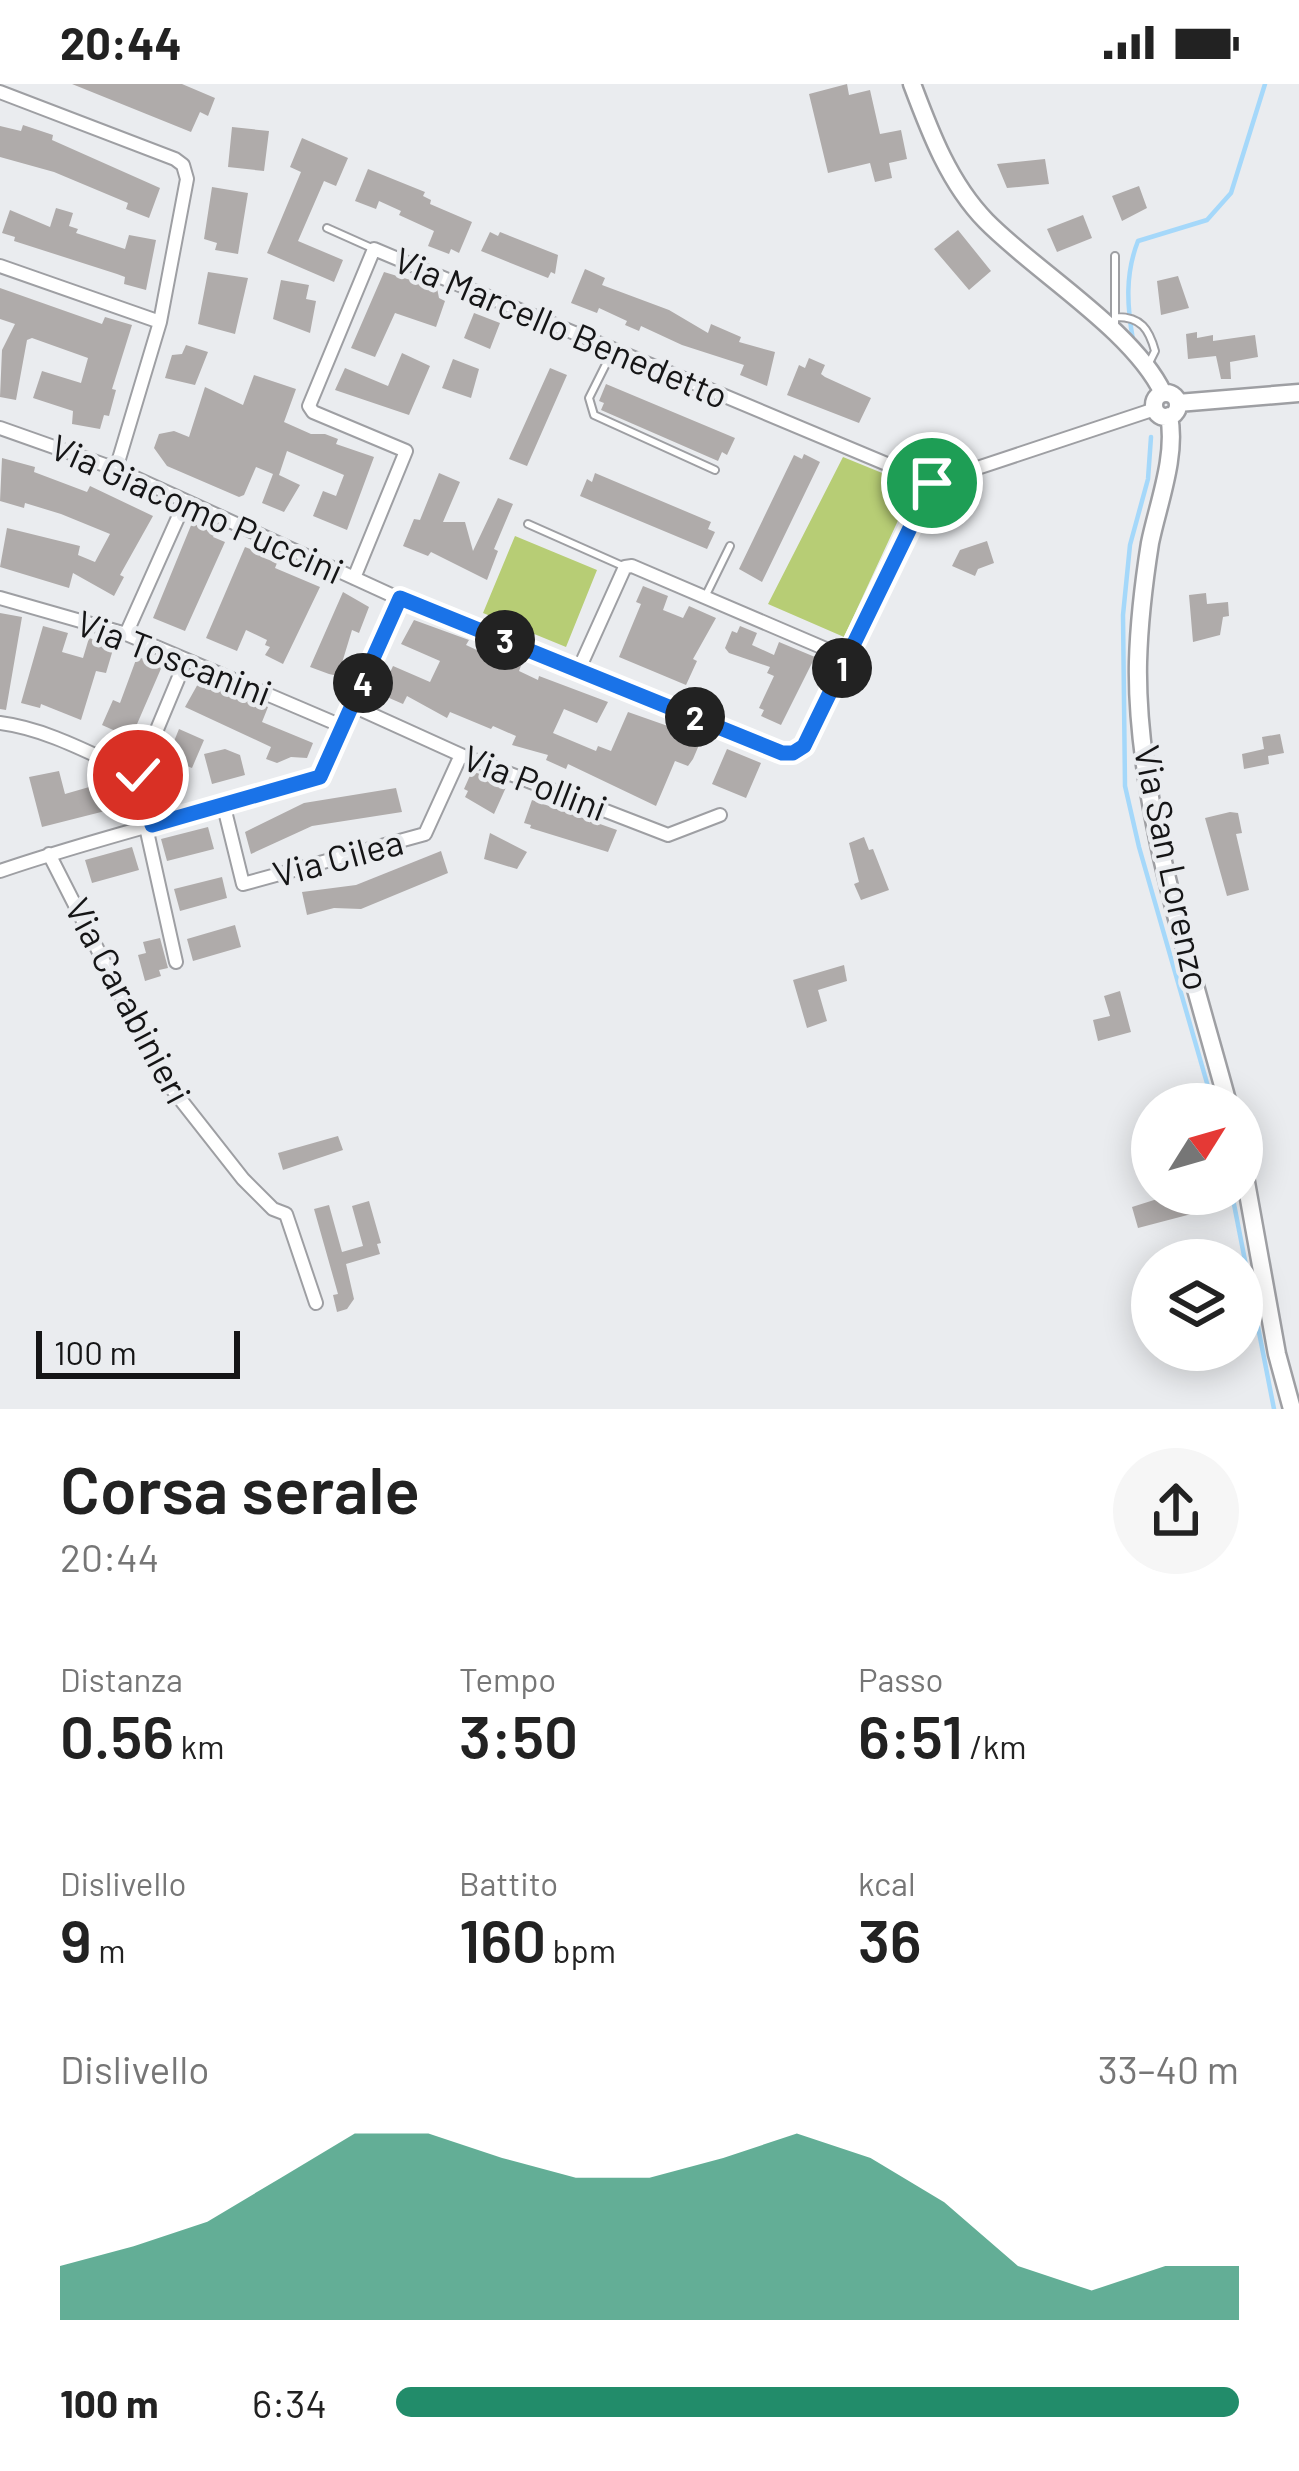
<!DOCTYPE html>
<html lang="it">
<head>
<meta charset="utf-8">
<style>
	body { margin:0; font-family:Barlow,sans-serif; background:#f6f6f6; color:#222; height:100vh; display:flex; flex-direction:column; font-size:45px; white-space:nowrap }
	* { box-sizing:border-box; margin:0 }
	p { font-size:39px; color:#767676 }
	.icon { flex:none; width:66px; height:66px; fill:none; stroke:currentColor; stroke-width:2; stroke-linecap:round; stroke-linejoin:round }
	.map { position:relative; height:1325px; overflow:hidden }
	.details { display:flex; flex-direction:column; background:#fff; flex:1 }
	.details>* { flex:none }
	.needle { width:78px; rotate:53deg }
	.controls { position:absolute; left:1131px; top:999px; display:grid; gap:24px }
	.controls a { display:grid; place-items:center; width:132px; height:132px; border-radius:50%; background:#fff; box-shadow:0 6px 30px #0003; font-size:60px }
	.scale { position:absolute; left:36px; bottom:30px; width:204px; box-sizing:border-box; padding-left:12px; border:6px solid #151516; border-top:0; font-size:33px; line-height:42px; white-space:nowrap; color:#151516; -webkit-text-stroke:9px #eaecef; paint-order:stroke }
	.pin { position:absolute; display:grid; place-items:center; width:102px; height:102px; color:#fff; margin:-51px; border:6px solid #fff; border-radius:50%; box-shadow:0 3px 12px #0007 }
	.km { position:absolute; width:60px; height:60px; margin:-30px; border-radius:50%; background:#222; color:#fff; font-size:33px; line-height:60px; text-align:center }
	.round { display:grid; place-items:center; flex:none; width:126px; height:126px; border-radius:63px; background:#f6f6f6 }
	.head { display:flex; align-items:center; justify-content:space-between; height:204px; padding:0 60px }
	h1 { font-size:66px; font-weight:600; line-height:90px }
	.stats { display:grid; grid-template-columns:repeat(3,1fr); gap:18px; height:204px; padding:12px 60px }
	.stats div { display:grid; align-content:center }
	.stats b { font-size:60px; font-weight:600 }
	.stats small { font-size:33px; font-weight:400 }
	.stats p { font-size:33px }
	.chart { height:336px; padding:24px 60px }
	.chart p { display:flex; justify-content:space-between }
	.chart svg { width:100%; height:216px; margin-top:12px; fill:#228c6a; opacity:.7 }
	ul { padding:0 60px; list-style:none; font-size:39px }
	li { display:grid; grid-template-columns:192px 144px 1fr; align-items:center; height:90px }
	li i { height:30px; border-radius:15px; background:#228c6a }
	.status { display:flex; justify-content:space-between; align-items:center; height:84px; padding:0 60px; background:#fff; direction:ltr }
	.status svg { height:33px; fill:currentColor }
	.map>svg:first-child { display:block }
</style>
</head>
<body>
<div class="status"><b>20:44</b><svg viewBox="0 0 49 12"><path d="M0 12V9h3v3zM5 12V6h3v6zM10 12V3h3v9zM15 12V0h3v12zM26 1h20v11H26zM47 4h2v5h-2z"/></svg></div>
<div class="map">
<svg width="1299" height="1325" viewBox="0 0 1299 1325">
	<rect width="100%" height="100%" fill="#eaecef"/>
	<path fill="#b7cd75" d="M 843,373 L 914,402 L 844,553 L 768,520 Z
		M 515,452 L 597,486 L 566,563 L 483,529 Z"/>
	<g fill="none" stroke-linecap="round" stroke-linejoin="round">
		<path stroke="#a5d8fa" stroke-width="4.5" d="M 1133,256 C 1127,222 1125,190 1138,157 L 1207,136 L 1231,109 L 1265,0
			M 1151,353 L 1148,395 L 1130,461 L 1123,531 L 1125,702 L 1139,763 L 1213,1020
			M 1232,1110 L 1274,1325"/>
	</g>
	<path fill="#afabaa" d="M 72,0 L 182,0 L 215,14 L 208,32 L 200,28 L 191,48 Z
		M 847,0 L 849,11 L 870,6 L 880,50 L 901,46 L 907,75 L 889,79 L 892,94 L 875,98 L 870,79 L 828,89 L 809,10 Z
		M 23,41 L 53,51 L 52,56 L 160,104 L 149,134 L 126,125 L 128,119 L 54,88 L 0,73 L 0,42 L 21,47 Z
		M 232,43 L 269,47 L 264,87 L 228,83 Z
		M 302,54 L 348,74 L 336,102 L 324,97 L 298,157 L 343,176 L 334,198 L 267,169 L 301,88 L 290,83 Z
		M 1045,75 L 1049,100 L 1007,104 L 997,80 Z
		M 368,85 L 425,108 L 423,112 L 431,116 L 430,120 L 472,138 L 459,169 L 451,165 L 449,170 L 428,162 L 434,147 L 399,131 L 401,127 L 379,117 L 376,125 L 355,117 Z
		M 1139,102 L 1147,124 L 1122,137 L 1112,112 Z
		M 212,103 L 248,109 L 238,170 L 215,166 L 217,159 L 204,155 Z
		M 56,124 L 73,129 L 69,142 L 78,145 L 76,149 L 125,165 L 129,151 L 156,156 L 146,206 L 124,200 L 125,193 L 117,190 L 14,157 L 15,153 L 2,149 L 10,126 L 50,143 Z
		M 1083,131 L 1092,154 L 1057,168 L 1047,145 Z
		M 958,146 L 991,187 L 969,206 L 934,165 Z
		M 490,148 L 498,152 L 500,148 L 558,171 L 555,190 L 551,188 L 548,194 L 481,167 Z
		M 585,185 L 605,194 L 602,201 L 669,226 L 708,249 L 711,240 L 741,253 L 739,258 L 775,268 L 767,302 L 740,291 L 744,281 L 682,261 L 641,242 L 639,247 L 625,241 L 627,237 L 599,224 L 597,229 L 571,219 Z
		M 208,188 L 248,194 L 235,250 L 198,240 Z
		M 384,188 L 437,204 L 439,214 L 445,217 L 436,243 L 395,229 L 375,273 L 351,264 Z
		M 1178,192 L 1189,224 L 1161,231 L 1157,197 Z
		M 281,196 L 309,201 L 306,215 L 316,217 L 310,249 L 273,235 Z
		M 0,204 L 102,240 L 105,233 L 132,241 L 112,305 L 116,306 L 109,332 L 104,331 L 100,345 L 72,340 L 73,327 L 33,314 L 42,287 L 81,299 L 88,274 L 32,254 L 27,256 L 16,316 L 0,313 L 2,266 L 15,240 L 0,235 Z
		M 474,229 L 500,239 L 490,265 L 464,254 Z
		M 1197,248 L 1197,254 L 1213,251 L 1213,257 L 1255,251 L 1258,273 L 1230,278 L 1231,295 L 1221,295 L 1216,272 L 1188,275 L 1186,250 Z
		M 186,261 L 208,268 L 195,301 L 165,294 L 172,271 L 182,270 Z
		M 402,269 L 430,282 L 409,331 L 335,306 L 345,284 L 388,302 Z
		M 809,274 L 825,281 L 821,290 L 825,293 L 871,314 L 859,339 L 787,311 L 799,281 L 805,284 Z
		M 453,275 L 479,285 L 471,314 L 442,304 Z
		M 550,284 L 567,291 L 527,382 L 509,375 Z
		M 254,291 L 296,305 L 284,338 L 311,350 L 325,350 L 338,355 L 336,360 L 374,373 L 347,446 L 313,432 L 323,407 L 336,412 L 344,391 L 287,367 L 279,391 L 300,401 L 284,428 L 262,419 L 273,390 L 256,383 L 244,411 L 239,413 L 167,382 L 154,364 L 159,350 L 174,347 L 189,353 L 205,303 L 243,321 Z
		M 606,300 L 735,354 L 727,371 L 722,368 L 718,377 L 601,326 L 604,319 L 599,317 Z
		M 804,370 L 820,378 L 762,498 L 739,485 L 794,371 L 802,375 Z
		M 2,374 L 35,383 L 34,388 L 87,408 L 90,402 L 153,432 L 120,491 L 124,493 L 114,512 L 73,489 L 69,504 L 0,483 L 7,444 L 80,462 L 78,471 L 95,478 L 110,450 L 61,430 L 25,419 L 24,424 L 0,417 Z
		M 439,389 L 460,398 L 443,438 L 465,438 L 473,467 L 498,414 L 513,420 L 494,465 L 498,467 L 487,496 L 431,468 L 428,472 L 403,462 L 414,435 L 420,436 Z
		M 595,389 L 711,438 L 708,445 L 715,448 L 707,465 L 580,412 L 587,395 L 592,398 Z
		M 192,439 L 215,449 L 213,453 L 225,458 L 185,547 L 153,534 Z
		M 987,457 L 994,479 L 978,485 L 975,492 L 952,482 L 960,466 Z
		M 245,463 L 266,471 L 264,474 L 277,479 L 275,484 L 320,503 L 283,580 L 265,571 L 270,563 L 265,561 L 267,556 L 246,546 L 237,567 L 206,554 Z
		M 643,502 L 668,512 L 663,526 L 683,534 L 689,522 L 716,534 L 693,575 L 697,577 L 686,601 L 619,573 L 641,520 L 636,518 Z
		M 343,508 L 369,523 L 359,549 L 352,546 L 338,592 L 329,590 L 310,583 Z
		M 1206,509 L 1207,520 L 1228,518 L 1229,532 L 1223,533 L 1220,551 L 1193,558 L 1189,511 Z
		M 0,529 L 22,533 L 6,626 L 0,625 Z
		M 414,536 L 469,556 L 466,561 L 496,575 L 498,570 L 522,579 L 519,587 L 538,596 L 539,592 L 608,618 L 597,639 L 564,625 L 553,649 L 596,667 L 598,662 L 611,667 L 628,628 L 702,654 L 693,675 L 688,682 L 675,677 L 656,722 L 568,680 L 566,685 L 546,676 L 548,671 L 512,661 L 516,652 L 493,642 L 491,645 L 450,628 L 447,634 L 407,612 L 403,620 L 380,610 L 393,582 L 430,598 L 440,577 L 401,560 Z
		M 43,542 L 68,549 L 62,568 L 83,574 L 89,554 L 114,562 L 106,589 L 96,587 L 81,636 L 41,620 L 40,624 L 21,619 Z
		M 740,542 L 757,549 L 752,561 L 774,571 L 779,558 L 815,573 L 781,641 L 761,632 L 764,626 L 759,624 L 774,592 L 767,589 L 770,583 L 729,569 L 725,564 L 732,547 L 737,549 Z
		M 137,573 L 163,580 L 131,654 L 102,641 L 113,616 L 120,619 Z
		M 199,598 L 268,623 L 262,638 L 313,659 L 307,674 L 291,673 L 277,679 L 266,675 L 271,663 L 185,623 Z
		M 179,645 L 204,656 L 192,684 L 174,677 L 177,670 L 170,667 Z
		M 1280,650 L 1284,669 L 1268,672 L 1269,680 L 1244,685 L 1242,670 L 1264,665 L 1262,653 Z
		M 225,665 L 240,671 L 245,691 L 212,700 L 204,670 Z
		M 727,665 L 761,679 L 746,714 L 712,700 Z
		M 59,687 L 65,710 L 110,697 L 117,724 L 42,743 L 29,693 Z
		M 472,687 L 507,701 L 494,730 L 465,713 L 468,707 L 464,705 Z
		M 396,704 L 402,728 L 312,742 L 251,770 L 245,748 L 304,719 Z
		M 532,716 L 617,746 L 608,768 L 530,744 L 531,741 L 524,739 Z
		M 1230,728 L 1238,729 L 1242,749 L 1236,750 L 1249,806 L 1227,812 L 1205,734 Z
		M 208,743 L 214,765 L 167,777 L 161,755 Z
		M 490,749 L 527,768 L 517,785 L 484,775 Z
		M 864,753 L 869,766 L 873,765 L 889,806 L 861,816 L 854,800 L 859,798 L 849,759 Z
		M 132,763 L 139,786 L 92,799 L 85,776 Z
		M 441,767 L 448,789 L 361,825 L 334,824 L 307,831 L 302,808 L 356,801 Z
		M 222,793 L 227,814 L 180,827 L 174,805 Z
		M 235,841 L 241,863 L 193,877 L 187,855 Z
		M 160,854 L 168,884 L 159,886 L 161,892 L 145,897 L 138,871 L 146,869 L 143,858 Z
		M 844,881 L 847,897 L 818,906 L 827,937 L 807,944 L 793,896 Z
		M 1120,907 L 1131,948 L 1098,957 L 1093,936 L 1110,932 L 1104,912 Z
		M 338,1052 L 343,1066 L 283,1086 L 278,1069 Z
		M 1173,1110 L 1193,1110 L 1199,1128 L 1138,1144 L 1132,1123 Z
		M 369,1117 L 381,1159 L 377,1160 L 380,1170 L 346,1180 L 354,1215 L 347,1225 L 337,1228 L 333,1211 L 338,1210 L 314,1125 L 329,1121 L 342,1168 L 363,1162 L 352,1122 Z"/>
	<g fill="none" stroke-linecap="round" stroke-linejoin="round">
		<g stroke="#9e9fa3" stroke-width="10">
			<path id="lane" d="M 327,144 L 374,165
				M 1117,233 C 1141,233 1149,245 1155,267 L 1148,281
				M 1115,240 L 1115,172
				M 613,266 L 589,314 L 594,331 L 715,386
				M 528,440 L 625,483
				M 705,513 L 730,462"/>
		</g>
		<g stroke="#9e9fa3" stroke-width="16">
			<path id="street" d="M 0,8 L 175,75 L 183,81 L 187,95 L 160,238 L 116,385
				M 0,182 L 160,238
				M 0,344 L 116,385 L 400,515 L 782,669 L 793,669 L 804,662 L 932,399 L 1155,325
				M 354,494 L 406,367 L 313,328 L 309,322 L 374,165 L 932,399
				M 0,514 L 126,550 L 344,643
				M 126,550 L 185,418
				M 579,585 L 625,483 L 632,482 L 847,574
				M 353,622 L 461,671 L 668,751 L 720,731
				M 0,639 C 48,645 95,672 138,691
				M 224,723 L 243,800 L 425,750 L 461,671
				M 152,741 L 138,691 L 186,576
				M 146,743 L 176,878
				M 49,770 L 162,992 L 243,1095 L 273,1125 L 286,1130 L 316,1219
				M 0,787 C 105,751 214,726 320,693 L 400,515"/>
		</g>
		<g stroke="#9e9fa3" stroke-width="21">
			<path id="secondary" d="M 912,0 C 930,48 949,99 986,137 C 1036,188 1133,246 1163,309
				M1154 321a12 12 0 1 1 24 0a12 12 0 1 1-24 0Z
				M 1178,319 L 1299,309
				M 1169,332 C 1177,372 1158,420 1150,459 C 1144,497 1139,540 1138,578 C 1135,717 1192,886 1228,1020
				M 1242,1076 L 1277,1270 L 1292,1325"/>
		</g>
		<use href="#lane" stroke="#fff" stroke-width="6"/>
		<use href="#street" stroke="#fff" stroke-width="12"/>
		<use href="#secondary" stroke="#fff" stroke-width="16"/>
	</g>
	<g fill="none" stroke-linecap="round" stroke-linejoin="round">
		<g stroke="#fff" stroke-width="24">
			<path id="route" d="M 138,691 L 152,741 L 320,693 L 400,514 L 782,669 L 793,669 L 804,662 L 932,399"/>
		</g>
		<use href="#route" stroke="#1a73e8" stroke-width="15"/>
	</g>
	<g text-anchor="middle" stroke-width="9" stroke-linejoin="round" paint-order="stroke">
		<g font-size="36" fill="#151516" stroke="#eaecef">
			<text transform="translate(561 244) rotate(23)" y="13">Via Marcello Benedetto</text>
			<text transform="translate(197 425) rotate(24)" y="13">Via Giacomo Puccini</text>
			<text transform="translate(174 574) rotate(21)" y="13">Via Toscanini</text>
			<text transform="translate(535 699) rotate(21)" y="13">Via Pollini</text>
			<text transform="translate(338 774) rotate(-15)" y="13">Via Cilea</text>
			<text transform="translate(1172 784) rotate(78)" y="13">Via San Lorenzo</text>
			<text transform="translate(128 917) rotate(62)" y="13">Via Carabinieri</text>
		</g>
	</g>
</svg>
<div class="controls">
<a><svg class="needle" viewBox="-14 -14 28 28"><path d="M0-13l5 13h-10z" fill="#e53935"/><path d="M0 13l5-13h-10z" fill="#767676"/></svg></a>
<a><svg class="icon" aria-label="layers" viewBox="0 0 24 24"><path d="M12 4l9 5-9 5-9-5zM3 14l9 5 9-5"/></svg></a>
</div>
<div class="scale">100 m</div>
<div class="pin" style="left:932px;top:399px;background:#1e9e55"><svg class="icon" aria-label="arrive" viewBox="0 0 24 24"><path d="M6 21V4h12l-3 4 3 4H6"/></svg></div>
<div class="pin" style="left:138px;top:691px;background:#d93025"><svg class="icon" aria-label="check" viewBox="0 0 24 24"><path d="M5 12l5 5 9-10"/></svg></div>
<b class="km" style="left:842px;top:584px">1</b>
<b class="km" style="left:695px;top:633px">2</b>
<b class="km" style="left:505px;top:556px">3</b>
<b class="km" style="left:363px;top:599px">4</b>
</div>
<section class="details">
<div class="head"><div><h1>Corsa serale</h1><p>20:44</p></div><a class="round"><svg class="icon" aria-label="share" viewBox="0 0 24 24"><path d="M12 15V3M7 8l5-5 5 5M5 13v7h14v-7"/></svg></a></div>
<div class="stats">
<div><p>Distanza</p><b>0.56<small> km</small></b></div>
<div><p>Tempo</p><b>3:50</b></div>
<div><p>Passo</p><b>6:51<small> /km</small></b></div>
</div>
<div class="stats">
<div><p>Dislivello</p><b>9<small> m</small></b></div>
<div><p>Battito</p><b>160<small> bpm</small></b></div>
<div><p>kcal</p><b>36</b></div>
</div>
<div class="chart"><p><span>Dislivello</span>33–40 m</p>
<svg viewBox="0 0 160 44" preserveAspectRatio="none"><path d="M0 44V33L10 29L20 24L30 15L40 6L50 6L60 11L70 15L80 15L90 11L100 6L110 11L120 20L130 33L140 38L150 33L160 33V44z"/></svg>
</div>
<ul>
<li><b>100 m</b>6:34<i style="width:100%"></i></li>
</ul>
</section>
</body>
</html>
